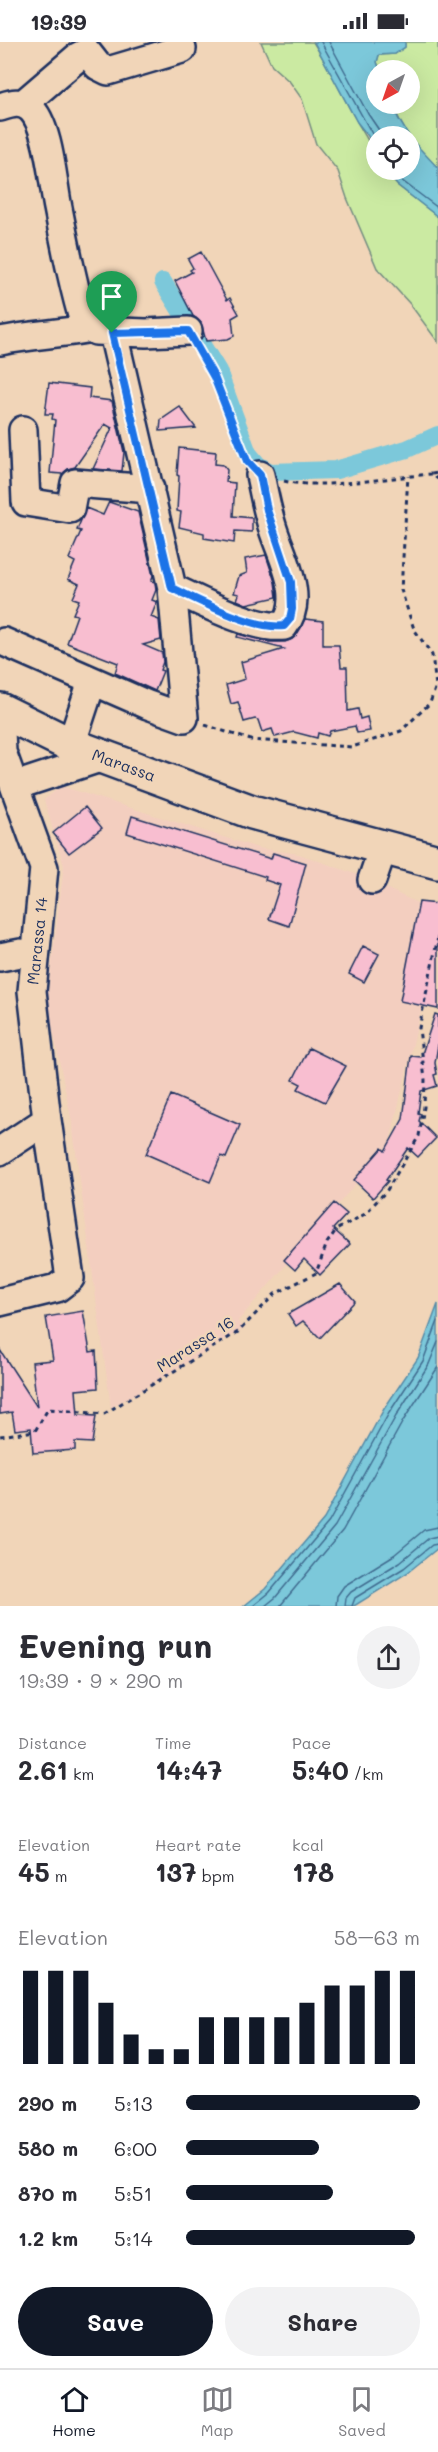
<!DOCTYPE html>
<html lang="en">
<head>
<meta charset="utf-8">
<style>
	body { margin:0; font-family:Mali,sans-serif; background:#f2f2f3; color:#2b2b33; height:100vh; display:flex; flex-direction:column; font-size:22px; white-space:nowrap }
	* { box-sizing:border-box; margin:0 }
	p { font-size:20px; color:#7c7c81 }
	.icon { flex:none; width:33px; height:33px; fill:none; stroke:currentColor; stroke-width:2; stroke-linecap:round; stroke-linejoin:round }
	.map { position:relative; height:1564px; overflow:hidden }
	.sheet { display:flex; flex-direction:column; background:#fff; flex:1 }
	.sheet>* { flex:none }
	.needle { width:39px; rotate:220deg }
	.controls { position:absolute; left:366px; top:18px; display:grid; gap:12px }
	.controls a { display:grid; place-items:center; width:54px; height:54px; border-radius:50%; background:#fff; box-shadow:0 6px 24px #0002; font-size:30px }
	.pin { position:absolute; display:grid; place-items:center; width:51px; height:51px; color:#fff; margin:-62px -26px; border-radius:50% 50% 50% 0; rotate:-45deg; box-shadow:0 0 6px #0007 }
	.pin .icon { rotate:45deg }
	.round { display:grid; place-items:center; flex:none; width:63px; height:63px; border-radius:32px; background:#f2f2f3 }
	.head { display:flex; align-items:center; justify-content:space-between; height:102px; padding:0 18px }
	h1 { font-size:33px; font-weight:800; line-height:45px }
	.stats { display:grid; grid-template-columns:repeat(3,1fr); gap:9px; height:102px; padding:6px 18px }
	.stats div { display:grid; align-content:center }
	.stats b { font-size:26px; font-weight:800 }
	.stats small { font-size:16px; font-weight:400 }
	.stats p { font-size:16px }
	.chart { height:168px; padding:12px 18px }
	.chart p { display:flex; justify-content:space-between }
	.chart svg { width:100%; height:108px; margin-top:6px; stroke:#111827; stroke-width:6 }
	.button { display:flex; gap:12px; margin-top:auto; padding:12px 18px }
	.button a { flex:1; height:69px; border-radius:36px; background:#111827; color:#fff; font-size:24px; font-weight:800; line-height:69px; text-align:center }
	.button a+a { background:#f2f2f3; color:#2b2b33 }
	ul { padding:0 18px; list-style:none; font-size:20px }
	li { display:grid; grid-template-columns:96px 72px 1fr; align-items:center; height:45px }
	li i { height:15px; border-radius:8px; background:#111827 }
	.status { display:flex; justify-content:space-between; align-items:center; height:42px; padding:0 30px; background:#fff; direction:ltr }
	.status svg { height:16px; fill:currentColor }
	.tab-bar { display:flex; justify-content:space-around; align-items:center; height:84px; border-top:2px solid #e1e1e2; background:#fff; font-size:16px; color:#7c7c81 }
	.tab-bar a { display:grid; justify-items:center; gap:3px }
	.tab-bar .active { color:#111827 }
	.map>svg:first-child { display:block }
</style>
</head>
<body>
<div class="status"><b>19:39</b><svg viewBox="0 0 49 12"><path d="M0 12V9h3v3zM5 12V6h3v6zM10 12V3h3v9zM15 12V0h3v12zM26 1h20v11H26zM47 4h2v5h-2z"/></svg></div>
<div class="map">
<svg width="438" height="1564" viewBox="0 0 438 1564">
	<rect width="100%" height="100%" fill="#f1d5b8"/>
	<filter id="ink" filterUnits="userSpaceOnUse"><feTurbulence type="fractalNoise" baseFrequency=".0167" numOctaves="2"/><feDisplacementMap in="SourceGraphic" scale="12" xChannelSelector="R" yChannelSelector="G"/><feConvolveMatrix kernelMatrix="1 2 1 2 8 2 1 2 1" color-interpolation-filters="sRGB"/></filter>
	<g filter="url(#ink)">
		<path fill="#f3cebf" d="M 61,744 L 258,806 L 299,812 L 361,834 L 438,871 L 438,896 L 389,1103 L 238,1279 L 243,1287 L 111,1366 L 72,1081 L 47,958 L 64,824 L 44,758 Z"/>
		<path fill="#cbeaa2" stroke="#738c80" stroke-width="1.5" d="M 261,0 L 313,0 C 329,25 341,52 356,78 C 365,95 376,106 376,128 L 384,128 L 397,143 L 438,175 L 438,300 L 410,262 L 377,226 L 347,156 L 338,129 L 316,102 L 302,57 L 290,40 L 272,24 Z
			M 405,0 L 438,0 L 438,126 C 417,107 402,89 393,62 L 410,62 L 410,28 L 380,28 L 377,20 L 379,13 L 395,12 L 405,5 Z"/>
		<path fill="#7bc8da" stroke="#558ba8" stroke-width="1.5" d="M 314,0 L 405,0 L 405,5 L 395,12 L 379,13 L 377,20 L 380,28 L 376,28 L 376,62 L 393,62 L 398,76 L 409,94 L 376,94 L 376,115 L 368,94 L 357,80 Z
			M 410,96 L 438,126 L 438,175 L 397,143 L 384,128 L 410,128 Z
			M 438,1262 L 438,1506 L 407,1531 L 354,1564 L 244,1564 L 265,1547 L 324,1477 L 384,1367 L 418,1316 Z"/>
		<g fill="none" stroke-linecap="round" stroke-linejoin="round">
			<path stroke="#416c90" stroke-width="1.5" d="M 321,0 L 376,99
				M 329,0 L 368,72 L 383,94
				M 391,128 L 401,138 L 438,166
				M 253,1564 L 269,1551 L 329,1480 L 389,1371 L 423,1319 L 438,1279
				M 265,1564 L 275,1556 L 335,1484 L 396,1374 L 429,1322 L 438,1300
				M 280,1564 L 343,1488 L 403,1379 L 438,1325
				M 336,1564 L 337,1554 L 344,1544 L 394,1513 L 424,1488 L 438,1485
				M 345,1564 L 346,1556 L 351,1550 L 400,1520 L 429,1496 L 438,1494
				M 352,1564 L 355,1556 L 404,1526 L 432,1503 L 438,1502"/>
			<path stroke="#7bc8da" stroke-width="18" d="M 163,240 L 218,329 L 248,411 L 258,423 L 270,430 L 336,428 L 407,407 L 438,393"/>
		</g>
		<path fill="#f8bed0" stroke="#1b2f5e" stroke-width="1.5" d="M 201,210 L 227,258 L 230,256 L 239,272 L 232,276 L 234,294 L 228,297 L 206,299 L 201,281 L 193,274 L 175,239 L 192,230 L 190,228 L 193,226 L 188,217 Z
			M 49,341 L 90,346 L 89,356 L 112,359 L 124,410 L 122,429 L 93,427 L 112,386 L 105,382 L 75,425 L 68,427 L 62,432 L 50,431 L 55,378 L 52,377 L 53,372 L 45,372 Z
			M 180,365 L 196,386 L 160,389 L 161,378 Z
			M 179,406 L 216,410 L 215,422 L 223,423 L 227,428 L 226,440 L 235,441 L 233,474 L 252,476 L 252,490 L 235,489 L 234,501 L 204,496 L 204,491 L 179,485 L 181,470 L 177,469 L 179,434 L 177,433 Z
			M 109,460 L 138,470 L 153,534 L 151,539 L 155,540 L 156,548 L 152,558 L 157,560 L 151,575 L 159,578 L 161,598 L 143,603 L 162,611 L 163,620 L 160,628 L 163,629 L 155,649 L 115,631 L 118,621 L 67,601 L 77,573 L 73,572 L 79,558 L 73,556 L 79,542 L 68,537 L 75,520 L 69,517 L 81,489 L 77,488 L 86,466 L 103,473 Z
			M 266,513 L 275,540 L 277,555 L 246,562 L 237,558 L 239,552 L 234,551 L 239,534 L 247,531 L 245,517 Z
			M 305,577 L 323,579 L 323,603 L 339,603 L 341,625 L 347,625 L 348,669 L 358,667 L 360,677 L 367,675 L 370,689 L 357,691 L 355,684 L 330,689 L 328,694 L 318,691 L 317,696 L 294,690 L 275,695 L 272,687 L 262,690 L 258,678 L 255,677 L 244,680 L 238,660 L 231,662 L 226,643 L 245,637 L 241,620 L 284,607 L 237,595 L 238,592 L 269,600 L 285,600 L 292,597 L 297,592 Z
			M 85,765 L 102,786 L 69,811 L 53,791 Z
			M 132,774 L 271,817 L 273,811 L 306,821 L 289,884 L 269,877 L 280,843 L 265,838 L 266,835 L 127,791 Z
			M 419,860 L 438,862 L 438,967 L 400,959 Z
			M 363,904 L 379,912 L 364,940 L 349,932 Z
			M 435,972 L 438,973 L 438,1003 L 435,1021 L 437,1032 L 434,1033 L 437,1044 L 421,1049 L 418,1071 L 421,1072 L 419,1079 L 436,1096 L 418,1115 L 408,1106 L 386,1138 L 388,1139 L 373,1156 L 354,1138 L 382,1106 L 385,1109 L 403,1077 L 411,1014 L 421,1015 Z
			M 309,1006 L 346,1024 L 325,1060 L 298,1047 L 301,1042 L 293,1038 Z
			M 171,1053 L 240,1083 L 226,1116 L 221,1114 L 210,1140 L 146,1112 Z
			M 334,1161 L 347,1172 L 333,1187 L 350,1202 L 320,1233 L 304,1217 L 295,1228 L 284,1218 Z
			M 340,1242 L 355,1259 L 320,1296 L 303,1279 L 296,1284 L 288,1272 Z
			M 83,1269 L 90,1310 L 96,1309 L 98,1346 L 76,1348 L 78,1373 L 96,1374 L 92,1401 L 75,1400 L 75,1408 L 33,1411 L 31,1386 L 15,1388 L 12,1370 L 0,1372 L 0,1308 L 37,1365 L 32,1320 L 53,1318 L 46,1275 Z"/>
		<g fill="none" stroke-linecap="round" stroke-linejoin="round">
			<g stroke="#1b2f5e" stroke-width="32">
				<path id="minor" d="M 23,62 L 79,14 L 87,10 L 98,24 L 108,29 L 182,7
					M 0,65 C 10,62 20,58 30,66 C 49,82 53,143 58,166 C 66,207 74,248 86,287 C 57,292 29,293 0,299
					M 96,289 L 146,291 L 188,289
					M 23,388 L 26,460 L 70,467 L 75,441 L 150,447
					M 172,546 C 200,559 254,588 284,584 C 306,556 282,516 273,487 C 267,469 264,451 260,433
					M 4,600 L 148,663 L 184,676 L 172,546 L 113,291
					M 0,669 L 2,710 L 44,826 L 32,949 L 47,1078 L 0,1109
					M 71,703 L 92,639
					M 15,744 L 103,715
					M 372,838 L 383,806
					M 0,915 L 21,911 L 35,913
					M 0,1260 L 57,1246 L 70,1236 L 47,1078"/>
			</g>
			<g stroke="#1b2f5e" stroke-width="38">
				<path id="major" d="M 0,668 L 71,703 L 252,770 L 438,820"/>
			</g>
			<path stroke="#1b2f5e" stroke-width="3" stroke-dasharray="4.5 4.5" stroke-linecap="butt" d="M 199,309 L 214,335 L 246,418
				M 432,432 L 438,431
				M 284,439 C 320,448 392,435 432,432 L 438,437
				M 205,683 L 251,698 L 352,705 L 401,689 L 430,661 L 436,644 L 432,613 L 414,587 L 401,548 L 408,434
				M 0,1394 L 35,1389 L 48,1367 L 104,1372 L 238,1290 L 275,1252 L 316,1231 L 327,1201 L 336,1188 L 365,1172 L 387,1148 L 419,1094 L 424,1065 L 425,1038 L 419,986 L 438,895"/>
			<use href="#minor" stroke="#f1d5b8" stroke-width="27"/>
			<use href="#major" stroke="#f1d5b8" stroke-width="33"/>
		</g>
	</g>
	<g fill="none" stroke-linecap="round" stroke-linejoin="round" filter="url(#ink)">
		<g stroke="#fff" stroke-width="12">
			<path id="route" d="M 188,289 L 214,335 L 247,419 L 260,433 L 267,468 L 291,540 L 292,567 L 290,577 L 284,584 C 254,588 200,559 172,546 L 112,291 Z"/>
		</g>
		<use href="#route" stroke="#1a73e8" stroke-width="8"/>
	</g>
	<g text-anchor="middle" stroke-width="5" stroke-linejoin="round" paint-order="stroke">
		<g font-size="16" fill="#1b2f5e" stroke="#f1d5b8">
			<text transform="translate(124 723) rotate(20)" y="6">Marassa</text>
			<text transform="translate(37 899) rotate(-84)" y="6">Marassa 14</text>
			<text transform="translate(195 1302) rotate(-33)" y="6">Marassa 16</text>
		</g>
	</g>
</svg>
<div class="controls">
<a><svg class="needle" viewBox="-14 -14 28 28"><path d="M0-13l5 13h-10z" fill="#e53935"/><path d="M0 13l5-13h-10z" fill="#7c7c81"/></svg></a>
<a><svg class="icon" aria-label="locate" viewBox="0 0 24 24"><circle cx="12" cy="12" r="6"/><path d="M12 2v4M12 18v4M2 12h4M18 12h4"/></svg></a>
</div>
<div class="pin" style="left:112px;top:291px;background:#1e9e55"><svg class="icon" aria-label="arrive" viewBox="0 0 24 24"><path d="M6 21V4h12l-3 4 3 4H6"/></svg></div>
</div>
<section class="sheet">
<div class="head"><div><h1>Evening run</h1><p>19:39 · 9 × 290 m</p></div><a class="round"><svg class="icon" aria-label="share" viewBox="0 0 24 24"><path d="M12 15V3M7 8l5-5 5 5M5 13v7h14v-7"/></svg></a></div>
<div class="stats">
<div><p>Distance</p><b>2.61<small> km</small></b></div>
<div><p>Time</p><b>14:47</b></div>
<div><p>Pace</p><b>5:40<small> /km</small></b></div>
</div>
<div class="stats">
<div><p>Elevation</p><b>45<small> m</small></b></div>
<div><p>Heart rate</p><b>137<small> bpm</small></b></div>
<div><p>kcal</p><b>178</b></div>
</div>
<div class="chart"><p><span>Elevation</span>58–63 m</p>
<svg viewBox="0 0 160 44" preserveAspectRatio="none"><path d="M5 44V6M15 44V6M25 44V6M35 44V19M45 44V32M55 44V38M65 44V38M75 44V25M85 44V25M95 44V25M105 44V25M115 44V19M125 44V12M135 44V12M145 44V6M155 44V6"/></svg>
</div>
<ul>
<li><b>290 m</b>5:13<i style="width:100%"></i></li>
<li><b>580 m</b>6:00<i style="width:57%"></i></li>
<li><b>870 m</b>5:51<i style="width:63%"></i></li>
<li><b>1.2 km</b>5:14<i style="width:98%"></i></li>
</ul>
<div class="button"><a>Save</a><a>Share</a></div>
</section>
<nav class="tab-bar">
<a class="active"><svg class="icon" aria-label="home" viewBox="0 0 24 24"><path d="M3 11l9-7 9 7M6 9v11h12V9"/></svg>Home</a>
<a><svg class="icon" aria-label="map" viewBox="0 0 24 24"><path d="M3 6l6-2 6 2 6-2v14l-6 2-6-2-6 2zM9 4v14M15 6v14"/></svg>Map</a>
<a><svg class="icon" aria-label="saved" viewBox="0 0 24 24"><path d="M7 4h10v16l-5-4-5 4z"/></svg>Saved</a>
</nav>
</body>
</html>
